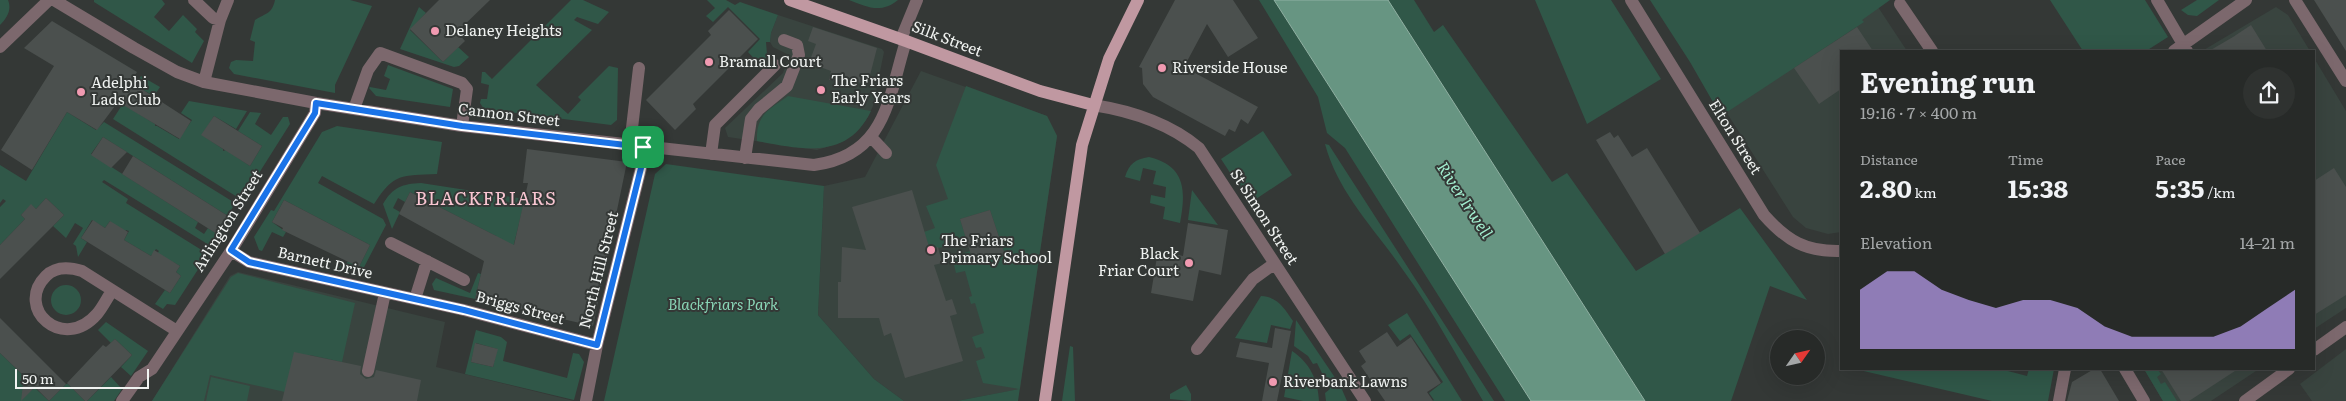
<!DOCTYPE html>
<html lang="en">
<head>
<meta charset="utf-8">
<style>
	body { margin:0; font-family:Literata,serif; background:#2f3230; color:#f1f3f6; height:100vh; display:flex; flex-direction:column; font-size:19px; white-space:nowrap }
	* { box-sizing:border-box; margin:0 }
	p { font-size:16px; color:#a4a7a8 }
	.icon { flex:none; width:28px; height:28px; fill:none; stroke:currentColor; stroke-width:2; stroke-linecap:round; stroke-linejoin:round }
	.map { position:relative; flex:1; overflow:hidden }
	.side { position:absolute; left:1840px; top:50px; width:475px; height:320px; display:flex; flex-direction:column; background:#272a28; border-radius:0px; box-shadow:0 5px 20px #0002,0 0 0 1px #434645 }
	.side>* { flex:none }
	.needle { width:32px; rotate:56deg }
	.tools { position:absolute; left:1770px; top:330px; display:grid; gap:10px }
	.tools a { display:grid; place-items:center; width:55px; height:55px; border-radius:50%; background:#272a28; box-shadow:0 5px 20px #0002,0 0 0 1px #434645; font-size:25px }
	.scale { position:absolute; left:15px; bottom:12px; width:134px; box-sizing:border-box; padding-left:5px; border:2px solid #f0f3f1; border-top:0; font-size:14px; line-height:18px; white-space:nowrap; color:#f0f3f1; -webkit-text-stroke:4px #343836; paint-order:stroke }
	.pin { position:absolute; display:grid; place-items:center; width:42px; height:42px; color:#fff; margin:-21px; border-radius:10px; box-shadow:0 2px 8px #0006 }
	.round { display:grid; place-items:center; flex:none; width:52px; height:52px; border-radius:26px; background:#2f3230 }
	.head { display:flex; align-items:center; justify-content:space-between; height:85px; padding:0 20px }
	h1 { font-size:28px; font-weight:700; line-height:38px }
	.figures { display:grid; grid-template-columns:repeat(3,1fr); gap:8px; height:85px; padding:5px 20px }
	.figures div { display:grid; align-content:center }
	.figures b { font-size:25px; font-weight:700 }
	.figures small { font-size:14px; font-weight:400 }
	.figures p { font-size:14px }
	.chart { height:140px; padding:10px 20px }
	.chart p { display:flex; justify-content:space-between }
	.chart svg { width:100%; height:90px; margin-top:5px; fill:#bca0f2; opacity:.7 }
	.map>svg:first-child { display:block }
</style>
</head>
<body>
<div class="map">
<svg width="2346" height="401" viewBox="0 0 2346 401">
	<rect width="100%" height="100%" fill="#343836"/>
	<path fill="#39443f" d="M 1878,7 L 1907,51 L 1841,51 L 1841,232 L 1828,234 L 1806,228 L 1793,217 L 1725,110 Z
		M 2276,7 L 2288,15 L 2310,51 L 2202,51 Z
		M 778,15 L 882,49 L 884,52 L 873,106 L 868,117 L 859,129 L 842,142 L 817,150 L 728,137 L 725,128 L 783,73 L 789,55 L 773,47 L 770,42 L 771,33 Z
		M 2314,58 L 2346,111 L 2346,308 L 2314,329 Z
		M 921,71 L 1047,116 L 1057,136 L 1020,389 L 957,401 L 904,401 L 874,379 L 818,315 L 824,186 L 865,177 Z
		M 238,272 L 445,322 L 436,367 L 574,401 L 152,401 L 230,276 Z
		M 2346,349 L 2346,401 L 2312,401 L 2300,384 Z
		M 2144,369 L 2259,369 L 2211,401 L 2163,401 Z"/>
	<path fill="#305748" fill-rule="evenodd" d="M 0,0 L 8,0 C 12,10 7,18 0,25 Z
		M 94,0 L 162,0 L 165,4 L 154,17 L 169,31 L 183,15 L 197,29 L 195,32 L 204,41 L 192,63 L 94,2 Z
		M 275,0 L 350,0 L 372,6 L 335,85 L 335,93 L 234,74 L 229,68 L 231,62 L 236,60 L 253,61 L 255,42 L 250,40 L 255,20 C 266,13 272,14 275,0 Z
		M 571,0 L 583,0 L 609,12 L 598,24 L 577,17 L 574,20 L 592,30 L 536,85 L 568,114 L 581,100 L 578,97 L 609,66 L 618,68 L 617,120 L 611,125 L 484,109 L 480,103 L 481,99 L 487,99 L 489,85 L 481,83 L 482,72 L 485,72 L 492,79 Z
		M 707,0 L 726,0 L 735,5 L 740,2 L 778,15 L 771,33 L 770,42 L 766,42 L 767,55 L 762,67 L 748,52 L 760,39 L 728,7 L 713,22 L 706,16 L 715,8 Z
		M 849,0 L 898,0 C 881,14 867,7 849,0 Z
		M 1259,0 L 1274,0 L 1531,401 L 1505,401 L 1345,148 L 1327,133 L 1318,97 Z
		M 1388,0 L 1414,0 L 1434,32 L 1443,25 L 1552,182 L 1567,173 L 1636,271 L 1740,208 L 1807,300 L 1770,286 L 1731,401 L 1645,401 Z
		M 1535,0 L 1611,0 L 1661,79 L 1587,124 Z
		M 1650,0 L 1890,0 L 1862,20 L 1864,22 L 1721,116 L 1690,62 Z
		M 2050,0 L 2145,0 L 2168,37 L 2146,51 L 2083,51 Z
		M 2197,0 L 2219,0 L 2197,16 L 2188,15 L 2181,10 Z
		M 419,7 L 426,13 L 410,30 L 443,62 L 458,47 L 469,57 L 459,66 L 454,67 L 400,49 Z
		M 388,65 L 453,89 L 450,107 L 376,96 L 369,88 L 370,87 L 386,90 L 390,79 L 384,76 Z
		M 141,76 L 160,87 L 154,96 L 143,90 L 131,109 L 155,124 L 155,126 L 157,126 L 179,139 L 192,120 L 181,113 L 189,101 L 247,111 L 236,129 L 214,116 L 202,135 L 223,149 L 223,151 L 226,150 L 250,166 L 262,146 L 238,131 L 250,112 L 261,113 L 255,124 L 271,135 L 283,117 L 288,117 L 290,124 L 242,200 L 113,119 Z
		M 966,86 L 1047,116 L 1057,136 L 1018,401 L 957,401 L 1019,389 L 983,383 L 976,361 L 985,358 L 981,347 L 976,348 L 972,337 L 984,333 L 975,303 L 971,304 L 969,297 L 972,296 L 965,271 L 956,273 L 952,257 L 970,251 L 974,265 L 1005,255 L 990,210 L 960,219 L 967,241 L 930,250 L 924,232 L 935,228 L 926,206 L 948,199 L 936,165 Z
		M 788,96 L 871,111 C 847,161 801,149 757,141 C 756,114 769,110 788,96 Z
		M 67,112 L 96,130 L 104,122 L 235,203 L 228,216 L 103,137 L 91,154 L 198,222 L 195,228 L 204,234 L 208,228 L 217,234 L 209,245 L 104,180 L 102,182 L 128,199 L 126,203 L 208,254 L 175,305 L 167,304 L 163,309 L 155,304 L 165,290 L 170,293 L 181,276 L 176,272 L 180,266 L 173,262 L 169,268 L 154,258 L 159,251 L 156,249 L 151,256 L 124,240 L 129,231 L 126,230 L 121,237 L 110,221 L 105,228 L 92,220 L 81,238 L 87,242 L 78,257 L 76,246 L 73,244 L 83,228 L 75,223 L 66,238 L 53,226 L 64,215 L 46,198 L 36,209 L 31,205 L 21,215 L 25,219 L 0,245 L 0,207 L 6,201 L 3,199 L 0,203 L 0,165 L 26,181 Z
		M 337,126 L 442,142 L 437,174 C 401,176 395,172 374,204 L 322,176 L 318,183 L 383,219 L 386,225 L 361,273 L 339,268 L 343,262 L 346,264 L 348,261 L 359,267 L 370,245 L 284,200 L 272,222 L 286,232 L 283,237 L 272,232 L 262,251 L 259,250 L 254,237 L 271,210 L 274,211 L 322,132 Z
		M 1263,131 L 1292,175 L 1250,203 L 1221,159 Z
		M 1325,144 L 1329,145 L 1494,401 L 1483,401 C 1457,357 1433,311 1403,270 C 1375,229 1338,193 1325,144 Z
		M 1149,157 C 1186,166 1186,191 1180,223 L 1163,219 L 1165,207 L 1150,203 L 1151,195 L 1165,198 L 1166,187 L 1153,184 L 1156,171 L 1143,168 L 1140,181 L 1125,177 C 1129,164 1135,159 1149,157 Z
		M 666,164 L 824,186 L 818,315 L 874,379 L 904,401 L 604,401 L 655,174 Z
		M 421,183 L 525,199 L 504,285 L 496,236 L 410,192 L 405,202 L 398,198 L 393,208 L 400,212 L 392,229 L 383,204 C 393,187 402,184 421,183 Z
		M 1192,190 L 1218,225 L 1188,220 Z
		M 238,273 L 355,303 L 342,362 L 310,355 L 285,392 L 210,375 L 204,401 L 152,401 L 231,277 Z
		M 478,273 L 481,274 L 475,299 L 434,290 L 432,284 L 436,278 L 470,293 Z
		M51 300a15 15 0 1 1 30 0a15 15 0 1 1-30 0Z
		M 1261,296 C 1278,297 1284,308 1293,321 L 1290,329 L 1271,325 L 1267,343 L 1235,338 Z
		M 1407,313 L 1462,401 L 1432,401 L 1434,400 L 1429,393 L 1443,382 L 1410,334 L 1400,341 L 1388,325 Z
		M 1296,320 L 1340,385 L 1347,401 L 1326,401 L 1325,393 L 1330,389 L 1317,363 L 1313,364 L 1308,356 L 1294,346 Z
		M 106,322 L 148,351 L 131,376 L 121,367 L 132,355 L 115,339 L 111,343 L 98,330 Z
		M 476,330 L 501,337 L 507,342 L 503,361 L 567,378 L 573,353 L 579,354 L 584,362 L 574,400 L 465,374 ZM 476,343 L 497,349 L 493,367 L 471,362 Z
		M 1070,346 L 1073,347 L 1075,401 L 1062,401 Z
		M 1292,351 C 1310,363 1318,380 1319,401 L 1303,401 L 1284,397 Z
		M 0,353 L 28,380 L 22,388 L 27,393 L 35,388 L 49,401 L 0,401 Z
		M 1855,369 L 2000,369 L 2027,376 L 2029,369 L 2054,369 L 2048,401 L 1992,401 Z
		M 2144,369 L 2157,369 L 2161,374 L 2157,377 L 2161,384 L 2165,382 L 2177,401 L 2163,401 Z
		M 111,377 L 122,389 L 114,401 L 87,401 Z
		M 211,377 L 250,386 L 247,401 L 206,401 Z
		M 66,384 L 68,384 L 85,401 L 49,401 Z
		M 1186,385 L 1191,394 L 1191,401 L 1170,399 L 1170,394 Z"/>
	<path fill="#679582" stroke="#90b1a3" d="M 1274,0 L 1388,0 L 1645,401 L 1531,401 Z"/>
	<path fill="#4b504e" d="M 439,0 L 490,0 L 457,32 L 465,41 L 443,62 L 410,29 Z
		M 1175,0 L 1233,0 L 1258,38 L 1228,57 L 1207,24 L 1184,67 L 1258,107 L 1248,124 L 1241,119 L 1235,132 L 1229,129 L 1225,136 L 1153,97 L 1143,84 L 1142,68 L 1139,67 Z
		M 2314,0 L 2346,0 L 2346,51 Z
		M 729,10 L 758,39 L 693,104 L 696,109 L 675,130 L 646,100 L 711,35 L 708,31 Z
		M 52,21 L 137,72 L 131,82 L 191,121 L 180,139 L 118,102 L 97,130 L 67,112 L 32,170 L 1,150 L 54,66 L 24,48 Z
		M 2251,25 L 2267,51 L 2209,51 L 2233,37 Z
		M 813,27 L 877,48 L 868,83 L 829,80 L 831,71 L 809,63 L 816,44 L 808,41 Z
		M 1857,27 L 1873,51 L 1841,51 L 1841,89 L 1819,104 L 1794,68 Z
		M 214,116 L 262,146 L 250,166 L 201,135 Z
		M 1610,132 L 1614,138 L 1618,135 L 1632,157 L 1647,148 L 1700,233 L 1665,254 L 1596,140 Z
		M 103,137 L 127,152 L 111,168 L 91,155 Z
		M 527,149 L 627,162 L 593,326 L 475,299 L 484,261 L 399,214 L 410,192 L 514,245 L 528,183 L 523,183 Z
		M 133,156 L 228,216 L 217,234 L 122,174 Z
		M 2334,168 L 2346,187 L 2346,295 L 2314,315 L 2314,181 Z
		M 912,190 L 930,250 L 938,247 L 942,263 L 934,265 L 946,301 L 952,299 L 957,314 L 950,316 L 963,361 L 905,378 L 891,333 L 884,336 L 879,318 L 838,318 L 838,282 L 841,282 L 842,247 L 866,250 L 852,207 Z
		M 46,198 L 64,215 L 0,279 L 0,245 L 25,219 L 21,215 L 31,204 L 36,209 Z
		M 284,200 L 370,245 L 359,267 L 282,230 L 283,228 L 272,222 Z
		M 990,210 L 1005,255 L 974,265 L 960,219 Z
		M 93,220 L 105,228 L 110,221 L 128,232 L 124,240 L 151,256 L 154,250 L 180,266 L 176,272 L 181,276 L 170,293 L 81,238 Z
		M 1188,223 L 1228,230 L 1221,275 L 1199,270 L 1193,301 L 1151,293 L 1158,251 L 1183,256 Z
		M 0,318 L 66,384 L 49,401 L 35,387 L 21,401 L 24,376 L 0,353 Z
		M 1275,328 L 1291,331 L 1277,401 L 1262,401 L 1269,363 L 1236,357 L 1240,342 L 1272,348 Z
		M 1387,332 L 1397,347 L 1411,337 L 1441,383 L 1427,392 L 1433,401 L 1385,401 L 1361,366 L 1366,362 L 1359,351 Z
		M 115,339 L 132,355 L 87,401 L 85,401 L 67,383 L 103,345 L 106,347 Z
		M 475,343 L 498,349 L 493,367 L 471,362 Z
		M 294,352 L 361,366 L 360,374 L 366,379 L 374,377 L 376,370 L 421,380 L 417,401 L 282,401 Z
		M 2094,369 L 2100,369 L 2119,401 L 2067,401 L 2072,382 Z
		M 2161,369 L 2238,369 L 2189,401 L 2181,401 Z"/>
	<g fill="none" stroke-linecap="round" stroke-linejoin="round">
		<path stroke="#7c686d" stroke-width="12" d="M 54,0 L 134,48 L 177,72 L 204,82 L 316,103 L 462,126 L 814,165 C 887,155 888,98 906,41
			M 194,0 L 213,18 L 220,20
			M 1631,0 L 1764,215 C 1787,241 1806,252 1841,251
			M 2157,0 L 2187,51
			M 2295,0 L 2346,81
			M 1900,4 L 1932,51
			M 901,39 L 917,0
			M 0,47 L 49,0
			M 2174,51 L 2246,0
			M 204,82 L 220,20 L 228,0
			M 1093,105 C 1132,111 1169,123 1199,148 L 1365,401
			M 354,109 L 368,70 L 380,53 L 462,83 L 467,89 L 462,126
			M 871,137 L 886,153
			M 630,145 L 639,68
			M 711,154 L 715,125 L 775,65
			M 745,158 L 751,119 L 759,109 L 787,86 L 799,55 L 797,45 L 784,40
			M 391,243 L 464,280
			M 231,251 L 249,262 L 464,310 L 597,345
			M 112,291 C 107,298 103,307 97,314 C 63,353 14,308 46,276 C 56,266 69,267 82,271 L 177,331
			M 415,299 L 427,261
			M 1197,349 L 1253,279 L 1274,264
			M 2314,350 L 2346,327
			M 2125,369 L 2144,401
			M 368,371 L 385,293
			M 122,401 L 139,377 L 152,369 L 231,251 L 315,113 L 316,103
			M 586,401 L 597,345 L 641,168 L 643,147
			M 2059,401 L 2065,369
			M 2245,401 L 2289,369"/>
		<path stroke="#c098a1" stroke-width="12" d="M 790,0 L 906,41 L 1040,91 L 1093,105
			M 1045,401 L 1082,145 L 1109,59 L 1138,0"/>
	</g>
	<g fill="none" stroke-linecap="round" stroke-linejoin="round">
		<g stroke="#fff" stroke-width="10">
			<path id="route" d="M 316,103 L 462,126 L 643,147 L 641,168 L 597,345 L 464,310 L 249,262 L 231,250 L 315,113 Z"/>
		</g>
		<use href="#route" stroke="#1a73e8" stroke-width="6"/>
	</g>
	<g fill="#f19ab1" stroke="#343836" stroke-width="2">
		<circle cx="435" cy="31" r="5"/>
		<circle cx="709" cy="62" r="5"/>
		<circle cx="1162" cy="68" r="5"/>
		<circle cx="821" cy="90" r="5"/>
		<circle cx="81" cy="92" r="5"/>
		<circle cx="931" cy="250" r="5"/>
		<circle cx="1189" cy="263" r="5"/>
		<circle cx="1273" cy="382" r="5"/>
	</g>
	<g text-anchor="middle" stroke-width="4" stroke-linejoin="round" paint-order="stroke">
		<g font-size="15" fill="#f0f3f1" stroke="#343836" text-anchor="start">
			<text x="445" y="36">Delaney Heights</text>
			<text x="719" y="67">Bramall Court</text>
			<text x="1172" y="73">Riverside House</text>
			<text x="831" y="86">The Friars<tspan x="831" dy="17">Early Years</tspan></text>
			<text x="91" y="88">Adelphi<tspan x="91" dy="17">Lads Club</tspan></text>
			<text x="941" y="246">The Friars<tspan x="941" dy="17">Primary School</tspan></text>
			<text x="1179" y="259" text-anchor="end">Black<tspan x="1179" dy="17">Friar Court</tspan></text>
			<text x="1283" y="387">Riverbank Lawns</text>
		</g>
		<g font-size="15" fill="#f0f3f1" stroke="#343836">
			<text transform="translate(947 39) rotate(21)" y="5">Silk Street</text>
			<text transform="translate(509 115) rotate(7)" y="5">Cannon Street</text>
			<text transform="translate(1735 137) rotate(58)" y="5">Elton Street</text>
			<text transform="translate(1264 217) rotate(57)" y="5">St Simon Street</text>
			<text transform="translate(228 221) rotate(-58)" y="5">Arlington Street</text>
			<text transform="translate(325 263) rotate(13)" y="5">Barnett Drive</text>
			<text transform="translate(599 270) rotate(-76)" y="5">North Hill Street</text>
			<text transform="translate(520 308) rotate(15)" y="5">Briggs Street</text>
		</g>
		<g font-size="15" font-style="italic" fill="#89d5b6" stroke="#343836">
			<text x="723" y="310">Blackfriars Park</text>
		</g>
		<g font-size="16" font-style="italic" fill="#a3efd0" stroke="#343836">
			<text transform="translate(1465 200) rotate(57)" y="6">River Irwell</text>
		</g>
		<g font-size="18" letter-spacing="1" fill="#f8c5d1" stroke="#343836">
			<text x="486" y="205">BLACKFRIARS</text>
		</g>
	</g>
</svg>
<div class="tools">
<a><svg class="needle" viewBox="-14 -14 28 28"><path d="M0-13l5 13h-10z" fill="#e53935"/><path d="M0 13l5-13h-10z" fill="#a4a7a8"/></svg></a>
</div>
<div class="scale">50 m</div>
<div class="pin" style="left:643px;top:147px;background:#1e9e55"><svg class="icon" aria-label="arrive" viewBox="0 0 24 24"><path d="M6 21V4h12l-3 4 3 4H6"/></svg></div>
<section class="side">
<div class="head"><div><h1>Evening run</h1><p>19:16 · 7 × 400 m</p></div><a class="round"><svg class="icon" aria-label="share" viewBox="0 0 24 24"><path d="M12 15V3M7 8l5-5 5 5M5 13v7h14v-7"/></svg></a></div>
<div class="figures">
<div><p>Distance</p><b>2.80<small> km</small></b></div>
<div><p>Time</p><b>15:38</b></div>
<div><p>Pace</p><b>5:35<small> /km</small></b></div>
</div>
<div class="chart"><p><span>Elevation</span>14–21 m</p>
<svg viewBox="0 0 160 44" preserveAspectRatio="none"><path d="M0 44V15L10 6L20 6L30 15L40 20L50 24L60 20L70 20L80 24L90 33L100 38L110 38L120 38L130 38L140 33L150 24L160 15V44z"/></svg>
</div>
</section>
</div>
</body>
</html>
